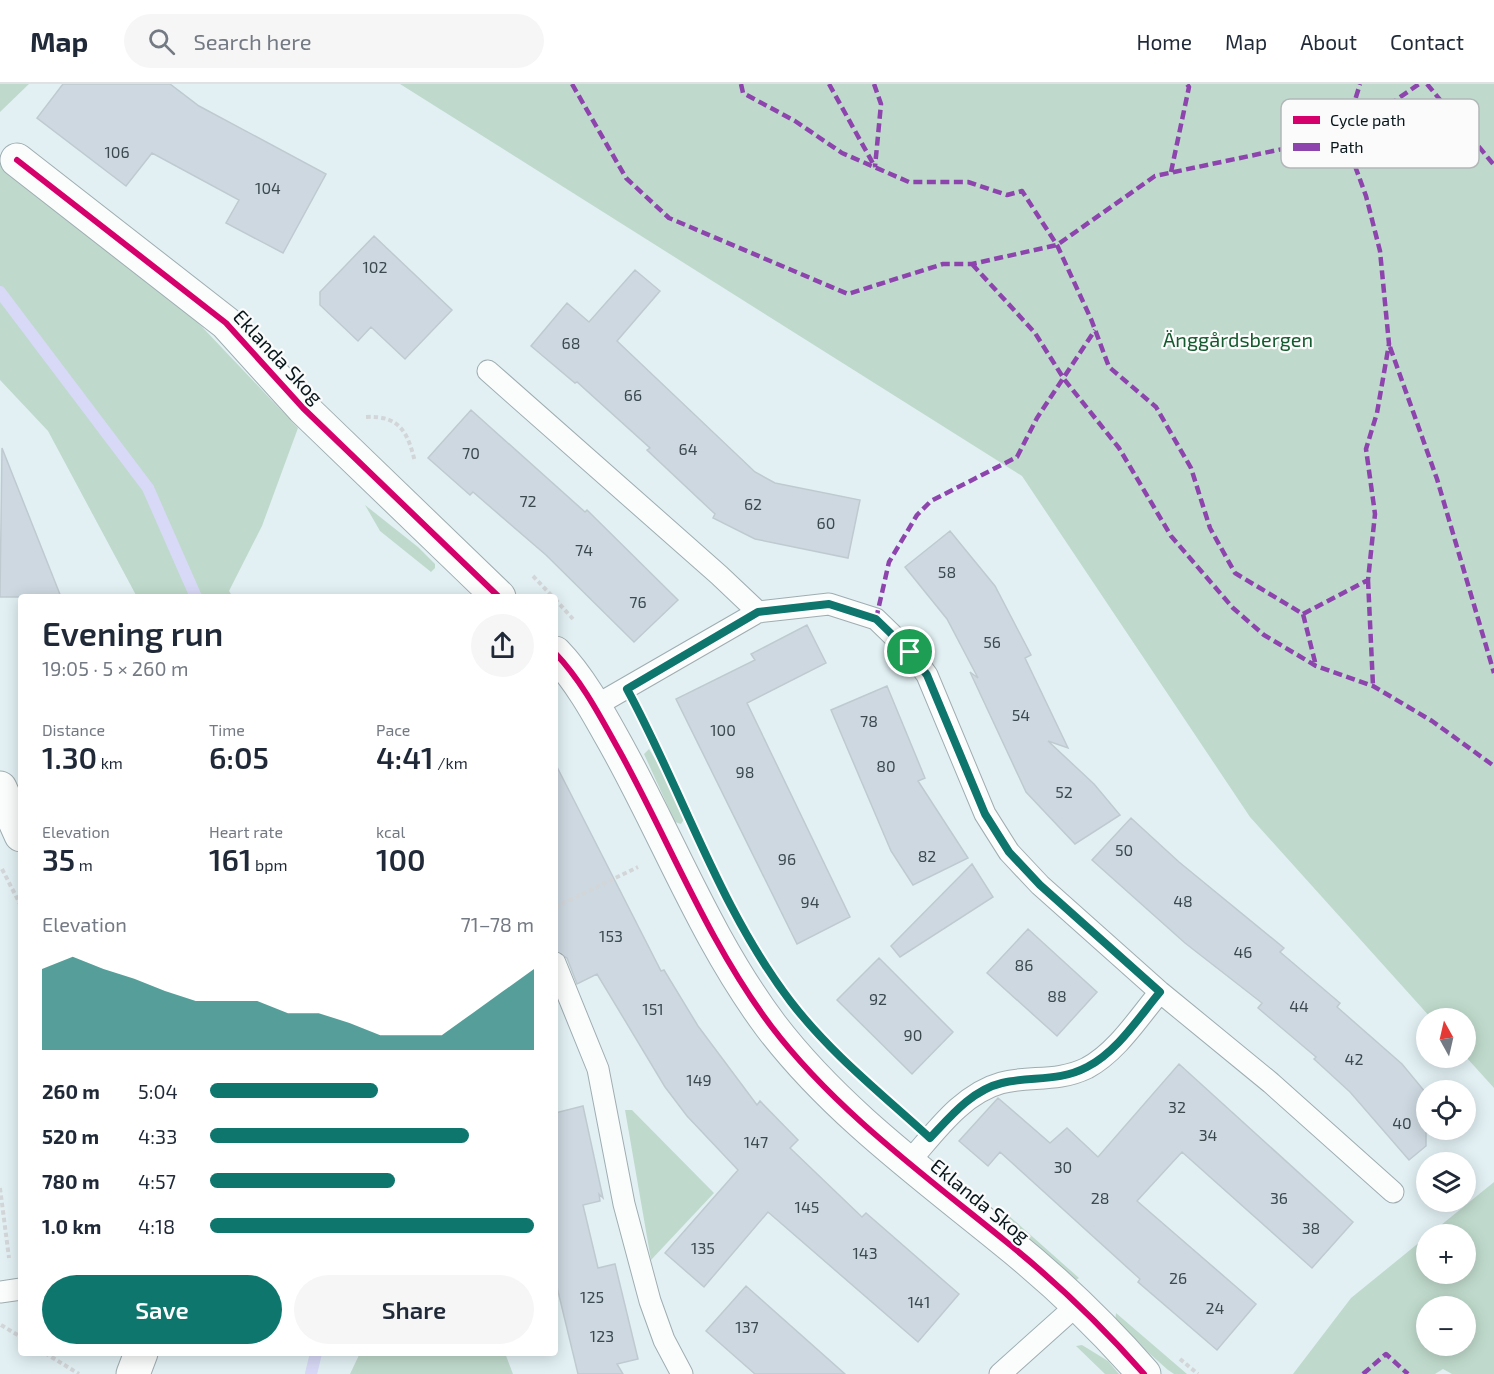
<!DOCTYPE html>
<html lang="en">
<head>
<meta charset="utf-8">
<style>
	body { margin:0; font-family:"Exo 2",sans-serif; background:#f6f6f7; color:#1f2937; height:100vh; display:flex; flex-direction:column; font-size:22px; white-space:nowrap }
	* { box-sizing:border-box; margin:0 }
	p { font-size:20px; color:#747a83 }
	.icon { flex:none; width:33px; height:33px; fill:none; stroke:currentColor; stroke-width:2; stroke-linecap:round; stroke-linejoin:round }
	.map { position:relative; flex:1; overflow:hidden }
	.sheet { position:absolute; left:18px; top:510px; width:540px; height:762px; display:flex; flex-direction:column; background:#fff; border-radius:6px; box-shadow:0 3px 15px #0003 }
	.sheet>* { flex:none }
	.needle { width:39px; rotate:352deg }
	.controls { position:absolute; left:1416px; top:924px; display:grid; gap:12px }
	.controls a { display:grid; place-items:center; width:60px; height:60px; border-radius:50%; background:#fff; box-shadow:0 3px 15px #0003; font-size:30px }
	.pin { position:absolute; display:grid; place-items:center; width:51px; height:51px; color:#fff; margin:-26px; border:3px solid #fff; border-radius:50%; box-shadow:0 2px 6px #0007 }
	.round { display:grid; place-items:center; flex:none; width:63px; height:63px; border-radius:32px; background:#f6f6f7 }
	.head { display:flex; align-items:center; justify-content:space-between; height:102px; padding:0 24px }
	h1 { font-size:33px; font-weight:600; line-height:45px }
	.stats { display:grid; grid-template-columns:repeat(3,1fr); gap:9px; height:102px; padding:6px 24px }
	.stats div { display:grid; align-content:center }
	.stats b { font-size:30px; font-weight:600 }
	.stats small { font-size:16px; font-weight:400 }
	.stats p { font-size:16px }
	.chart { height:168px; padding:12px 24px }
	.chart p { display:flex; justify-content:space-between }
	.chart svg { width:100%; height:108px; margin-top:6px; fill:#0f766e; opacity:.7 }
	.primary-button { display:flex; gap:12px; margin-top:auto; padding:12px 24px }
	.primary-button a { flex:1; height:69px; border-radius:36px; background:#0f766e; color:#fff; font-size:24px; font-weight:600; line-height:69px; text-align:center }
	.primary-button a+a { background:#f6f6f7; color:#1f2937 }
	ul { padding:0 24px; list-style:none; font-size:20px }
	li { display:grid; grid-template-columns:96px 72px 1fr; align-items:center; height:45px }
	li i { height:15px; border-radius:8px; background:#0f766e }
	header { display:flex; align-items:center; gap:36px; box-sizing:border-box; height:84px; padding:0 30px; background:#fff; border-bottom:2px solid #e0e1e3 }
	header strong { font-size:28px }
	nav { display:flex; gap:33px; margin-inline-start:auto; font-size:21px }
	.search { width:420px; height:54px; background:#f6f6f7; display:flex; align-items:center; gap:15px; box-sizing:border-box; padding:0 21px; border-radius:33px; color:#747a83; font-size:22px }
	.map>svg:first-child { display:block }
</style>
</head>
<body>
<header>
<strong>Map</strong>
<div class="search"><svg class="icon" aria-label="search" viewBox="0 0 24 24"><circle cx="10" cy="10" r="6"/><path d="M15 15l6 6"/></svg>Search here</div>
<nav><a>Home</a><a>Map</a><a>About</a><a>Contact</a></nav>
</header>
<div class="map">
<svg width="1494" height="1290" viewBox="0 0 1494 1290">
	<rect width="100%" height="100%" fill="#e2f0f4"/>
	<path fill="#bfdacc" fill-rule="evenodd" d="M 0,0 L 29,0 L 0,28 Z
		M 400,0 L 1494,0 L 1494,1004 L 1466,973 L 1466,934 L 1431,934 L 1250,733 L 1022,392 Z
		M 0,75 L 67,134 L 187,227 L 298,344 L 262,442 L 229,507 L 233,513 L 137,513 L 48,347 L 0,296 Z
		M 365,421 L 418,463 L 435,480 L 435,484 L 431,488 L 380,447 Z
		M 649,665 L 672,704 L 685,734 L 681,740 L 675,738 L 644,670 Z
		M 625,1026 L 632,1026 L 714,1109 L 651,1176 Z
		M 1494,1098 L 1494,1290 L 1452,1290 L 1443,1285 L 1435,1290 L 1293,1290 L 1351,1214 L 1426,1153 L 1426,1190 L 1466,1190 L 1466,1150 L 1430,1150 ZM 1466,1222 L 1466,1262 L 1426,1262 L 1426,1222 Z
		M 1008,1131 L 1079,1194 L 1072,1199 L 1005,1136 Z
		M 1116,1229 L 1187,1290 L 1174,1290 L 1168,1286 L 1115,1239 Z
		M 1082,1261 L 1108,1277 L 1119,1290 L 1105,1290 L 1076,1262 Z
		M 360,1269 L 505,1269 L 513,1290 L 350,1290 Z"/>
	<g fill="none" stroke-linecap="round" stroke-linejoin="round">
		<path stroke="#d7d9f6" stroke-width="12" d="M 0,208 L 148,404 L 196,513
			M 311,1290 L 316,1269"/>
	</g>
	<path fill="#cdd8e0" stroke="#bfcad0" stroke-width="1.5" d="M 63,0 L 170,0 L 199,22 L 326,90 L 283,169 L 226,139 L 239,116 L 152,69 L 126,102 L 37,34 Z
		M 374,152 L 452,226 L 405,275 L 371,243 L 358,257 L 320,221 L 320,208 Z
		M 635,186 L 660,207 L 617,257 L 755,388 L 775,399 L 860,416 L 848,474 L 755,455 L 713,434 L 715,430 L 647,366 L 650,364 L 577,298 L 575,299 L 531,262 L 567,219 L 589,238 Z
		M 471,326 L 585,428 L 587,426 L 678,516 L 634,558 L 546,471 L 473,408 L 470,411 L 428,374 Z
		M 2,364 L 61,513 L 0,513 Z
		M 950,447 L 995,502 L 1031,571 L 1025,574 L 1068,664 L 1048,657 L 1094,700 L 1120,731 L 1075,760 L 1026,708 L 970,588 L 978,594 L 947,535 L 905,483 Z
		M 807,541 L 826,579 L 747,619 L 850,833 L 797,860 L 676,615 L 755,576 L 751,570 Z
		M 887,602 L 925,694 L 918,697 L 968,774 L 913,801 L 891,767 L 831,626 Z
		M 555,679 L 661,887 L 664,886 L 698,942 L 757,1021 L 760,1017 L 798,1056 L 790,1064 L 862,1133 L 866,1129 L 959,1210 L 918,1258 L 768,1128 L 704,1203 L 665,1169 L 738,1086 L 687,1032 L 665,1003 L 597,890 L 577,900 L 567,874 L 555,867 Z
		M 1131,734 L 1179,778 L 1284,864 L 1280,868 L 1340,919 L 1337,923 L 1402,980 L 1426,1009 L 1426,1062 L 1409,1076 L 1350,1008 L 1314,975 L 1316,973 L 1258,924 L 1262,919 L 1185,859 L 1092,776 Z
		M 972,780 L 993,813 L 900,873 L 891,862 Z
		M 1028,845 L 1097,908 L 1057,952 L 987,889 Z
		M 879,874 L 953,948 L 912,990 L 837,916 Z
		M 1179,980 L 1353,1138 L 1312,1184 L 1182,1068 L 1137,1117 L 1256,1220 L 1217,1266 L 1138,1198 L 1140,1195 L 1000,1068 L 988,1082 L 959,1057 L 998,1014 L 1050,1059 L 1067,1044 L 1098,1073 Z
		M 583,1022 L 603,1114 L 599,1110 L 600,1117 L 583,1121 L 598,1184 L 615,1180 L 638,1275 L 617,1280 L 623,1290 L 578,1290 L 555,1195 L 555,1029 Z
		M 746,1202 L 845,1290 L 755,1290 L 706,1247 Z"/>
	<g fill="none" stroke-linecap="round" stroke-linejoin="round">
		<g stroke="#9fadb1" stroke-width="23">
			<path id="lane" d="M 488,287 L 719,491 L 758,528 L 829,520 L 876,535 L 910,568 L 927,591 L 985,730 L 1009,768 L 1040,801 L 1160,908 L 1271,999 L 1393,1108
				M 595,622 L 758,528
				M 555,879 L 598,985 L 624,1120 L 650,1217 L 664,1256 L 682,1290
				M 908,1079 C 934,1050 961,1010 1001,999 C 1030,991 1056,999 1087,984 C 1117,968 1139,933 1160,908
				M 0,1208 L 21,1205
				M 1000,1290 L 1077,1221"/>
		</g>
		<g stroke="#9fadb1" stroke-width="35">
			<path id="street" d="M 17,76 L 226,239 L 303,324 L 499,513
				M 555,569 C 582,597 601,634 620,668 C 670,759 708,858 771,942 C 835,1026 923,1090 1004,1156 C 1054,1196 1102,1242 1144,1290
				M 0,704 L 21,751
				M 133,1290 L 141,1269"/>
		</g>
		<path stroke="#d3d6d8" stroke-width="4" stroke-dasharray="4.5 3" stroke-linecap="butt" d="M 366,333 C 400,331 408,349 415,378
			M 533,492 L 553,513
			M 555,515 L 573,535
			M 2,785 L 21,822
			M 555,823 L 638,783
			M 0,1104 L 9,1174
			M 1,1241 L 21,1253
			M 45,1269 L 79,1290
			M 1180,1275 L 1198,1290"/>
		<use href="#lane" stroke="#fbfdfd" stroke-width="21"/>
		<use href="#street" stroke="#fbfdfd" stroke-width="33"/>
		<path stroke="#8e44ad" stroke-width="4.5" stroke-dasharray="9 4.5" stroke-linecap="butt" d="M 572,0 L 626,94 L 669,134 L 848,210 L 943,180 L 972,180 L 1057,161 L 1155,92 L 1344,52 L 1419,0
			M 741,0 L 743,9 L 795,37 L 842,69 L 909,98 L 968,98 L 1007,111 L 1022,107 L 1057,161 L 1091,235 L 1109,283 L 1156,323 L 1191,384 L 1210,444 L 1235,489 L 1303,530 L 1316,582
			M 829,0 L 875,83
			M 874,0 L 881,20 L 875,83
			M 1427,0 L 1494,81
			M 1171,88 L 1189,3 L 1187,0
			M 972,180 L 1035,249 L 1064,295 L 1119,364 L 1171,452 L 1233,524 L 1264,551 L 1316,582 L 1373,602 L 1432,637 L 1494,682
			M 1390,263 L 1437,395 L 1494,589
			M 1368,496 L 1373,602
			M 1303,530 L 1368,496 L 1375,430 L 1366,365 L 1377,329 L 1389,260 L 1380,167 L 1366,112 L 1344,52 L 1360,0
			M 876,535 L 889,478 L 917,431 L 931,417 L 1017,373 L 1037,334 L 1095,246
			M 1363,1290 L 1386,1270 L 1408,1290"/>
		<g stroke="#fbfbfb" stroke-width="10">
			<path id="cycleway" d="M 17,76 L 226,239 L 303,324 L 499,513
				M 555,569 C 582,597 601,634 620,668 C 670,759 708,858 771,942 C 835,1026 923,1090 1004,1156 C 1054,1196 1102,1242 1144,1290"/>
		</g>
		<use href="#cycleway" stroke="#d6006c" stroke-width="6"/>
	</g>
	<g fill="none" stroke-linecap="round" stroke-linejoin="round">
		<g stroke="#fff" stroke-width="12">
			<path id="route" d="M 829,520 L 876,535 L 910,568 L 927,591 L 985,730 L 1009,768 L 1040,801 L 1160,908 C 1139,933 1117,968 1087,983 C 1059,998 1031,992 1002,999 C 972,1006 950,1033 930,1054 C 882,1010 831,970 791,918 C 719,824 683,708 627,605 L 758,528 Z"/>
		</g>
		<use href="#route" stroke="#0f766e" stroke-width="8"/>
	</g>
	<g text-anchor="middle" stroke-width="4.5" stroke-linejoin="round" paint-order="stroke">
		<g font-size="16" fill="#3c4a50">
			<text x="117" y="74">106</text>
			<text x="268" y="110">104</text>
			<text x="375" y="189">102</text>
			<text x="571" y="265">68</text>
			<text x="633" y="317">66</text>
			<text x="688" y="371">64</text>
			<text x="471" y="375">70</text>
			<text x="528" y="423">72</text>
			<text x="753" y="426">62</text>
			<text x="826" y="445">60</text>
			<text x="584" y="472">74</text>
			<text x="947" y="494">58</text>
			<text x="638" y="524">76</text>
			<text x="992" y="564">56</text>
			<text x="1021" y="637">54</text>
			<text x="869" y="643">78</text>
			<text x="723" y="652">100</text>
			<text x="886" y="688">80</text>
			<text x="745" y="694">98</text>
			<text x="1064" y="714">52</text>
			<text x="1124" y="772">50</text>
			<text x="927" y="778">82</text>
			<text x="787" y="781">96</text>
			<text x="1183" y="823">48</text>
			<text x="810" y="824">94</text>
			<text x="611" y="858">153</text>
			<text x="1243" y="874">46</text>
			<text x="1024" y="887">86</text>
			<text x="1057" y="918">88</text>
			<text x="878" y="921">92</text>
			<text x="1299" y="928">44</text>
			<text x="653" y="931">151</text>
			<text x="913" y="957">90</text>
			<text x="1354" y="981">42</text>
			<text x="699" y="1002">149</text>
			<text x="1177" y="1029">32</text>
			<text x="1402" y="1045">40</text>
			<text x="1208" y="1057">34</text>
			<text x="756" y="1064">147</text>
			<text x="1063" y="1089">30</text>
			<text x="1100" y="1120">28</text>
			<text x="1279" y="1120">36</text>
			<text x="807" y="1129">145</text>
			<text x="1311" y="1150">38</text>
			<text x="703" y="1170">135</text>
			<text x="865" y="1175">143</text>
			<text x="1178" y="1200">26</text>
			<text x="592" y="1219">125</text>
			<text x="919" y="1224">141</text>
			<text x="1215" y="1230">24</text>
			<text x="747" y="1249">137</text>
			<text x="602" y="1258">123</text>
		</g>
		<g font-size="20" fill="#155a2f" stroke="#fbfbfb">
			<text x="1238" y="263">Änggårdsbergen</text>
		</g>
		<g font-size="20" fill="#08171c" stroke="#fbfbfb">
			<text transform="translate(278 273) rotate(47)" y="7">Eklanda Skog</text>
			<text transform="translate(980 1117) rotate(39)" y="7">Eklanda Skog</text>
		</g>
	</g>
	<rect x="1281" y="15" width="198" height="69" rx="9" fill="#fbfbfb" stroke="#b2b7b8" stroke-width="1.5"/>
	<rect x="1293" y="32" width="27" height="8" fill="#d6006c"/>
	<rect x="1293" y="59" width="27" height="8" fill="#8e44ad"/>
	<g font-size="16" fill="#08171c">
		<text x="1330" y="42">Cycle path</text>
		<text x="1330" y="69">Path</text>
	</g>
</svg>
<div class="controls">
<a><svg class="needle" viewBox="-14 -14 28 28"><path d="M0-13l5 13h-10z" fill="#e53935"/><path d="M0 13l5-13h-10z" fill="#747a83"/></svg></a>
<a><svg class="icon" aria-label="locate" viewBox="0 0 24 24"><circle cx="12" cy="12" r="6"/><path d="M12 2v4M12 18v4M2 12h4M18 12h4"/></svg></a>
<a><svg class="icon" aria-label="layers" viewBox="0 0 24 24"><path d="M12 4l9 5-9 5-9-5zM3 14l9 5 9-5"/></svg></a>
<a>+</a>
<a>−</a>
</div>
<div class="pin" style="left:910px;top:568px;background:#1e9e55"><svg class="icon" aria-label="arrive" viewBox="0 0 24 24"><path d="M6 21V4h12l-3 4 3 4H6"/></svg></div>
<section class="sheet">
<div class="head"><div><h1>Evening run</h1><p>19:05 · 5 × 260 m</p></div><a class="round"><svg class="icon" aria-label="share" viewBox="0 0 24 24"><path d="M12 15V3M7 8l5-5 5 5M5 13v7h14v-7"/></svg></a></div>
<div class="stats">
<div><p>Distance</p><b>1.30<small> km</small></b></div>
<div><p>Time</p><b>6:05</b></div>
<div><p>Pace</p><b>4:41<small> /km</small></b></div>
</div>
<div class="stats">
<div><p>Elevation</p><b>35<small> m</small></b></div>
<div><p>Heart rate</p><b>161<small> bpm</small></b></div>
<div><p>kcal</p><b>100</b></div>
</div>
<div class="chart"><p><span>Elevation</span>71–78 m</p>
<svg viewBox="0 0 160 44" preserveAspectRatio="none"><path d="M0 44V11L10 6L20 11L30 15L40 20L50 24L60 24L70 24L80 29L90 29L100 33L110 38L120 38L130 38L140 29L150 20L160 11V44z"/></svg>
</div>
<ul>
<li><b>260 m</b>5:04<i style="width:52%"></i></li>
<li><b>520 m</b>4:33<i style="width:80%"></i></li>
<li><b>780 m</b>4:57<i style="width:57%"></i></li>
<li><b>1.0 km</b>4:18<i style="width:100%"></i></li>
</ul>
<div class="primary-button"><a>Save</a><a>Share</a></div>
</section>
</div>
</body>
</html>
